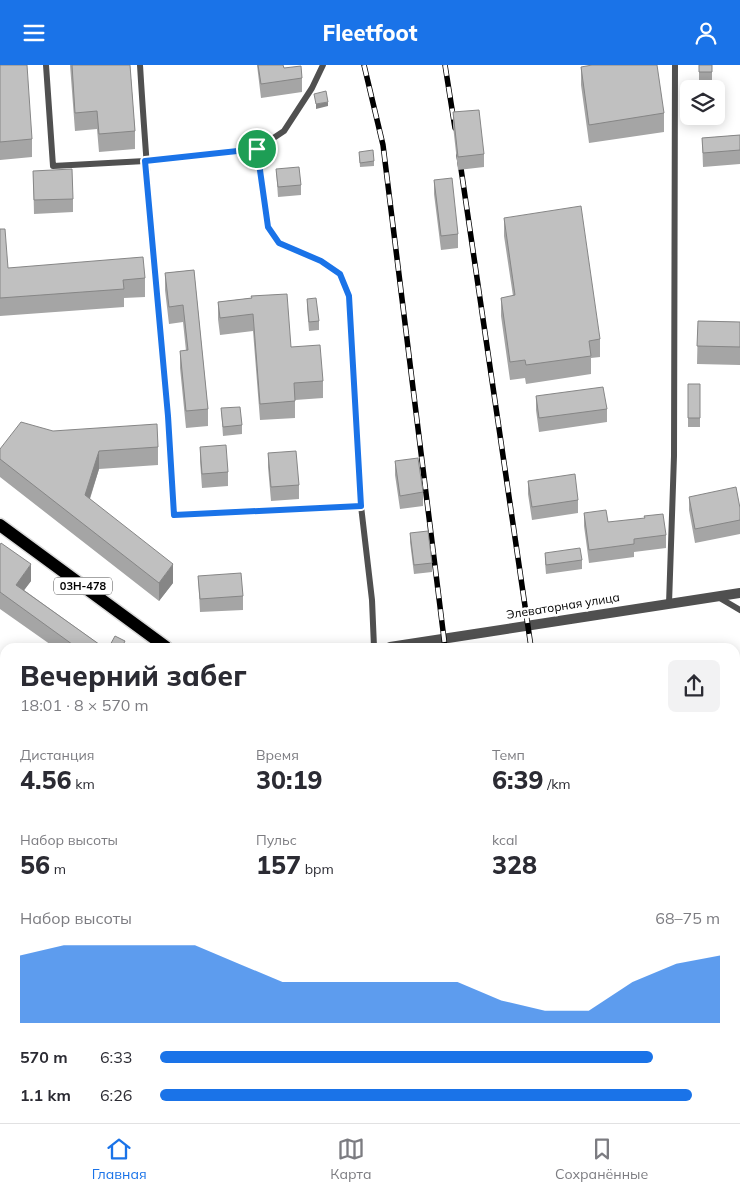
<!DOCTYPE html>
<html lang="ru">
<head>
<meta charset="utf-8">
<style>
	body { margin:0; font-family:Mulish,sans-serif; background:#f2f2f3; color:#2b2b33; height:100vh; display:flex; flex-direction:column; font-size:19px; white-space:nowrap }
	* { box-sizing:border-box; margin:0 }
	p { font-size:16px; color:#7c7c81 }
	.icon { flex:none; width:28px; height:28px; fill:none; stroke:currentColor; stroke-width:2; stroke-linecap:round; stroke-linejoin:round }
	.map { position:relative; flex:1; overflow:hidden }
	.details { position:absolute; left:0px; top:578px; width:740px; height:481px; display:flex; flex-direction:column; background:#fff; border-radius:15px 15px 0 0; box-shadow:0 2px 12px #0003 }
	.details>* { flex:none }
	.buttons { position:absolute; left:680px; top:15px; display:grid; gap:10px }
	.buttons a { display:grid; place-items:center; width:45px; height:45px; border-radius:8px; background:#fff; box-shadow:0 2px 12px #0003; font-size:25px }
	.pin { position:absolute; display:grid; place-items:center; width:42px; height:42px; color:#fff; margin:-21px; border:2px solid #fff; border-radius:50%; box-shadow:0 1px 5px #0007 }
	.round { display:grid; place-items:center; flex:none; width:52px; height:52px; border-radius:8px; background:#f2f2f3 }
	.overview { display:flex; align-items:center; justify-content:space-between; height:85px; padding:0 20px }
	h1 { font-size:28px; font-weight:800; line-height:38px }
	.figures { display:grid; grid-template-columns:repeat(3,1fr); gap:8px; height:85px; padding:5px 20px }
	.figures div { display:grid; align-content:center }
	.figures b { font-size:25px; font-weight:800 }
	.figures small { font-size:14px; font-weight:400 }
	.figures p { font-size:14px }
	.chart { height:140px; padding:10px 20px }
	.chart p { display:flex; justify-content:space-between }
	.chart svg { width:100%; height:90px; margin-top:5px; fill:#1a73e8; opacity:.7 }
	ul { padding:0 20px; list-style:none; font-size:16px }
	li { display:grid; grid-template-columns:80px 60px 1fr; align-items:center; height:38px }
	li i { height:12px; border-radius:6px; background:#1a73e8 }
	header { display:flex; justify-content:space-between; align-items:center; height:65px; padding:0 20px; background:#1a73e8; color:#fff; font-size:22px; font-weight:800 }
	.menu { display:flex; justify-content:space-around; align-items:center; height:70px; border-top:1px solid #e1e1e2; background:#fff; font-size:14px; color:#7c7c81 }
	.menu a { display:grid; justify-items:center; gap:2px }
	.menu .current { color:#1a73e8 }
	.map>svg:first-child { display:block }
</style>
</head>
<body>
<header><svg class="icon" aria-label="menu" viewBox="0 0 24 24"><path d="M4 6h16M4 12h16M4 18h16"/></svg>Fleetfoot<svg class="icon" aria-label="person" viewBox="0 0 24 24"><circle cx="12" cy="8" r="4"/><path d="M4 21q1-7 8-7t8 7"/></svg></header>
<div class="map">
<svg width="740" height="1058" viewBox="0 0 740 1058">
	<rect width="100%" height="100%" fill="#fff"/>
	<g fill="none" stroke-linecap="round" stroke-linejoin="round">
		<g stroke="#dbdbdb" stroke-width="15">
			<path id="primary" d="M 0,460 L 166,582
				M 0,930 L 5,929
				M 388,1054 L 390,1058"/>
		</g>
		<path stroke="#727272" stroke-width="2.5" stroke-dasharray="1 2.5" stroke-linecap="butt" d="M 0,1014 L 5,1014"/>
		<path stroke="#505050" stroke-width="6" d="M 46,0 L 53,101 L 145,96 L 257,84 L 284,66 L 312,23 L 323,0
			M 140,0 C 149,150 164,300 174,450 L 361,441
			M 257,84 L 268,162 L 279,177 L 321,196 L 340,209 L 349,231 L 361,441 L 372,535 L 374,582
			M 718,532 L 740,545
			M 669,539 L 674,391 L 675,0"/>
		<path stroke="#505050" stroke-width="10" d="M 390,582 L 740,528
			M 735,1019 L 740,1019
			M 603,1058 L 608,1054"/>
		<use href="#primary" stroke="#000" stroke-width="12"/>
		<g stroke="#000" stroke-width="5.5">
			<path id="rail" d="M 364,0 L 383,80 L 445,582
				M 445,0 L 455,63
				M 459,90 L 531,582
				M 0,765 L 5,766
				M 735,908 L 740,910
				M 735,933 L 740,934
				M 735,950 L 740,950
				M 735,960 L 740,960
				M 0,1000 L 5,999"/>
		</g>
		<use href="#rail" stroke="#fff" stroke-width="4" stroke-dasharray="11" stroke-linecap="butt"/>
	</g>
	<path fill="#a5a5a5" d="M 0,0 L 32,74 L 32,92 L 0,95 Z
		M 70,0 L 130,0 L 135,66 L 135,84 L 99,87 L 97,64 L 75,66 Z
		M 257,0 L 283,0 L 284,3 L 302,13 L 302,27 L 261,33 Z
		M 699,0 L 712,0 L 712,17 L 699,17 Z
		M 581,2 L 664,48 L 664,67 L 589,78 L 581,20 Z
		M 453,47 L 484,89 L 484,102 L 458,105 L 453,61 Z
		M 740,70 L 740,99 L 703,102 L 702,73 Z
		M 359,87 L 374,96 L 374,101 L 360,102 Z
		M 276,104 L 301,120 L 301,130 L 278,132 Z
		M 33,106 L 73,134 L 73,147 L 34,149 Z
		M 434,115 L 458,169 L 458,183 L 441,185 L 434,129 Z
		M 504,153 L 600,274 L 600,292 L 591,293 L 591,309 L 526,319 L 525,313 L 510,315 L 501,251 L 501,233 L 513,231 L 504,171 Z
		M 0,164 L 8,203 L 145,213 L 145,232 L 124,233 L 124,242 L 0,251 Z
		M 194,205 L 208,344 L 208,361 L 186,363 L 180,303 L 180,286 L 186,286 L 183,257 L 169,259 L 165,225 L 165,208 Z
		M 251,233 L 291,282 L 323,316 L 323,333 L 295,335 L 295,353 L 260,355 L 253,266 L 220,270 L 218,254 L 218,237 Z
		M 307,234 L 319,256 L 319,265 L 309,266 L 307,243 Z
		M 698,256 L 740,257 L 740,300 L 697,299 Z
		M 688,319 L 700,319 L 700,362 L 688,362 Z
		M 536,331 L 607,344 L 607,357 L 539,367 L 536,345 Z
		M 221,343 L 242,360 L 242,369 L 223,371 Z
		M 53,366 L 158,382 L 158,400 L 99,404 L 90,434 L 173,518 L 159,536 L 0,412 L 0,384 Z
		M 200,382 L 228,407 L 228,421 L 202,423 L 200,396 Z
		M 268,388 L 299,420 L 299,434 L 271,436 L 268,402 Z
		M 395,396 L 423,427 L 423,441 L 400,444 L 395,410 Z
		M 528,416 L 578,435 L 578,448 L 532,455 L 528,429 Z
		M 689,432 L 740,443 L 740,469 L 695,478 L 689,445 Z
		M 584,448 L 608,457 L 666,470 L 666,483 L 634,487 L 634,492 L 589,498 L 584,461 Z
		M 410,468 L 432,498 L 432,507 L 414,509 L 410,477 Z
		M 0,480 L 31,516 L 24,525 L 103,582 L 54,582 L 0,544 Z
		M 545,488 L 582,495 L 582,504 L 546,509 L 545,497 Z
		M 198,511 L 243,531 L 243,545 L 200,547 Z
		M 0,622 L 5,624 L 5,697 L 0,695 Z"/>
	<path fill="#868686" d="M 328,37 L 328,41 L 316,44 L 316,39 Z
		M 99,386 L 99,404 L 85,448 L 85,430 Z
		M 31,499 L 31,516 L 16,536 L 16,520 Z
		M 173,499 L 173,518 L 159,536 L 159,518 Z"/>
	<path fill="#c0c0c0" stroke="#868686" d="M 0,0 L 27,0 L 32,74 L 0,77 Z
		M 72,0 L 130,0 L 135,66 L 99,69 L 97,46 L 75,48 Z
		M 258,0 L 283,0 L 284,3 L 301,1 L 302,13 L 261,19 Z
		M 592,0 L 657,0 L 664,48 L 589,60 L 581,2 Z
		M 699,0 L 712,0 L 712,7 L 699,7 Z
		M 326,26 L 328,37 L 316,39 L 314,29 Z
		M 479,45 L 484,89 L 458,92 L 453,47 Z
		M 740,70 L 740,85 L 703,88 L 702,73 Z
		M 373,85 L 374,96 L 360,98 L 359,87 Z
		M 299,102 L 301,120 L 278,122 L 276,104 Z
		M 72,104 L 73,134 L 34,135 L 33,106 Z
		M 452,113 L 458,169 L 441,171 L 434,115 Z
		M 581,141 L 600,274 L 589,276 L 591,291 L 526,300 L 525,295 L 510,297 L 501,233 L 515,230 L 504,153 Z
		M 0,164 L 5,164 L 8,203 L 143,192 L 145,213 L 123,215 L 124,224 L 0,233 Z
		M 194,205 L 208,344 L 186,346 L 180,286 L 188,285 L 183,240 L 169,242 L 165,208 Z
		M 287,229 L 291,282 L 320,280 L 323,316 L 294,318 L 295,336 L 260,339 L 253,249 L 220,253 L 218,237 L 252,233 L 251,231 Z
		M 316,233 L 319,256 L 309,257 L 307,234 Z
		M 698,256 L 740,257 L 740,282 L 697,281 Z
		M 688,319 L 700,319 L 700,353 L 688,353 Z
		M 603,322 L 607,344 L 539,353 L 536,331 Z
		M 240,342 L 242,360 L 223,362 L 221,343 Z
		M 21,357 L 53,366 L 157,359 L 158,382 L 99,386 L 85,430 L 173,499 L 159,518 L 0,394 L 0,384 Z
		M 226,380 L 228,407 L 202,409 L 200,382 Z
		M 296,386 L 299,420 L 271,422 L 268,388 Z
		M 418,393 L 423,427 L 400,431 L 395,396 Z
		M 575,409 L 578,435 L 532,442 L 528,416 Z
		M 736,422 L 740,443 L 740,455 L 695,464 L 689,432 Z
		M 606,445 L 608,457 L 645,453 L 644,451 L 663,449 L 666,470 L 634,474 L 634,479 L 589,485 L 584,448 Z
		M 428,466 L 432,498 L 414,500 L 410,468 Z
		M 1,478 L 31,499 L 16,520 L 103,582 L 76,582 L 0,527 L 0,480 Z
		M 580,483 L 582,495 L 546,500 L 545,488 Z
		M 241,508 L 243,531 L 200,534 L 198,511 Z
		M 115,571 L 125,576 L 122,582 L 109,582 Z
		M 0,622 L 5,624 L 5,679 L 0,677 Z"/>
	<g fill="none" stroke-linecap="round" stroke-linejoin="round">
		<g stroke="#fff" stroke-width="10">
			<path id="route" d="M 257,84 L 268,162 L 279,178 L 321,196 L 340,209 L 349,231 L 361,441 L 174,450 L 168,351 L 145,96 Z"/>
		</g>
		<use href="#route" stroke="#1a73e8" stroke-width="6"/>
	</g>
	<g text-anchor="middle" stroke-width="5" stroke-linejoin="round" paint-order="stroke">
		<rect fill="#fff" stroke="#4c4c4c" stroke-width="1" x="54" y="512.5" width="58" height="17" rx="4"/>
		<g font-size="11" font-weight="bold" fill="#000">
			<text x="83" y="525">03Н-478</text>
		</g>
		<g font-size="12" fill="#000" stroke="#fff">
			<text transform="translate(563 541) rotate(-9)" y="4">Элеваторная улица</text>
		</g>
	</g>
</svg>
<div class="buttons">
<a><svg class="icon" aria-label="layers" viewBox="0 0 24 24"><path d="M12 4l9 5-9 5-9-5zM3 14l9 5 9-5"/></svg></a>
</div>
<div class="pin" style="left:257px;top:84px;background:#1e9e55"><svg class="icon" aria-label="arrive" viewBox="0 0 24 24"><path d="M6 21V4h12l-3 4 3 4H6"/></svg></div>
<section class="details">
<div class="overview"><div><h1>Вечерний забег</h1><p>18:01 · 8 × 570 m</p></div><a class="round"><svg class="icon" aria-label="share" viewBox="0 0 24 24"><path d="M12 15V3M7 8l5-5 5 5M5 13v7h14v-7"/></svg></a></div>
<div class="figures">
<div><p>Дистанция</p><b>4.56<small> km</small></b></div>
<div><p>Время</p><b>30:19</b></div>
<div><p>Темп</p><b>6:39<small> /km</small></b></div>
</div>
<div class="figures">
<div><p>Набор высоты</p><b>56<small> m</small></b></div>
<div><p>Пульс</p><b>157<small> bpm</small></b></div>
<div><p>kcal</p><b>328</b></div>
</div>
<div class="chart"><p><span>Набор высоты</span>68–75 m</p>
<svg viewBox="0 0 160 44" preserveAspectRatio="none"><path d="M0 44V11L10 6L20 6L30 6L40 6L50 15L60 24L70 24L80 24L90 24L100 24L110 33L120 38L130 38L140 24L150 15L160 11V44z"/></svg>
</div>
<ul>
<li><b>570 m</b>6:33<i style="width:88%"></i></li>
<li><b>1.1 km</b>6:26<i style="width:95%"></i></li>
</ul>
</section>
</div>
<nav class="menu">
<a class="current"><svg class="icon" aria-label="home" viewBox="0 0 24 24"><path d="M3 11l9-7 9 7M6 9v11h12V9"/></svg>Главная</a>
<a><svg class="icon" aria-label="map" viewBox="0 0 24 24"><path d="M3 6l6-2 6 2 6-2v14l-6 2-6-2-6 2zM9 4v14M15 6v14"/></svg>Карта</a>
<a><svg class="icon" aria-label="saved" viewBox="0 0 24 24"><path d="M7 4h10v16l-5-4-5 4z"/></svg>Сохранённые</a>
</nav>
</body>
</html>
